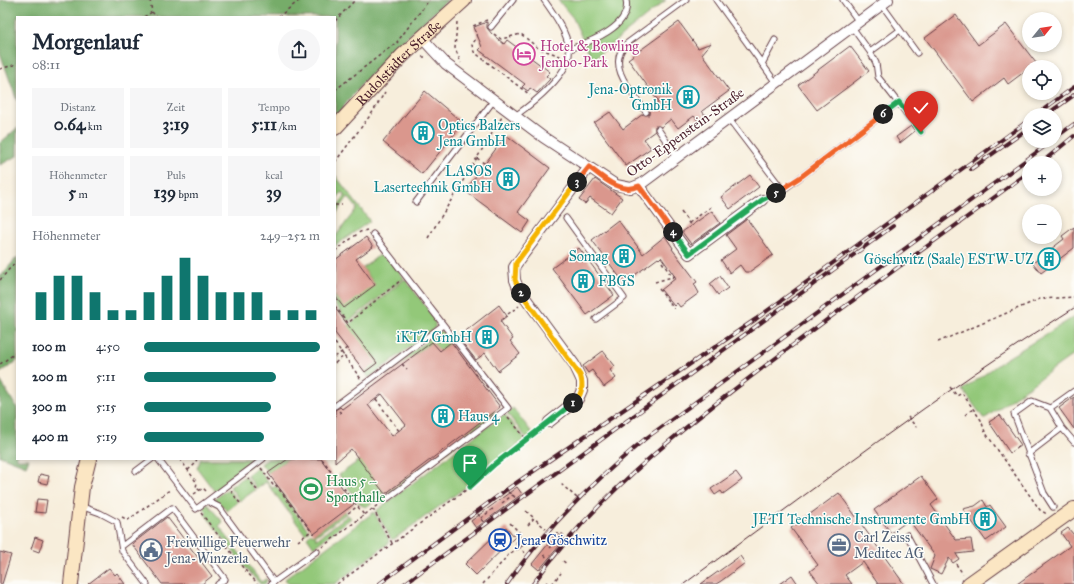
<!DOCTYPE html>
<html lang="de">
<head>
<meta charset="utf-8">
<style>
	body { margin:0; font-family:"IM FELL Great Primer",serif; background:#f6f6f7; color:#1f2937; height:100vh; display:flex; flex-direction:column; font-size:15px; white-space:nowrap }
	* { box-sizing:border-box; margin:0 }
	p { font-size:13px; color:#747a83 }
	.icon { flex:none; width:22px; height:22px; fill:none; stroke:currentColor; stroke-width:2; stroke-linecap:round; stroke-linejoin:round }
	.map { position:relative; flex:1; overflow:hidden }
	.sheet { position:absolute; left:16px; top:16px; width:320px; height:444px; display:flex; flex-direction:column; background:#fff; border-radius:0px; box-shadow:0 2px 6px #0003 }
	.sheet>* { flex:none }
	.needle { width:26px; rotate:60deg }
	.controls { position:absolute; left:1022px; top:12px; display:grid; gap:8px }
	.controls a { display:grid; place-items:center; width:40px; height:40px; border-radius:50%; background:#fff; box-shadow:0 2px 6px #0003; font-size:20px }
	.pin { position:absolute; display:grid; place-items:center; width:34px; height:34px; color:#fff; margin:-41px -17px; border-radius:50% 50% 50% 0; rotate:-45deg; box-shadow:0 0 4px #0007 }
	.pin .icon { rotate:45deg }
	.km { position:absolute; width:20px; height:20px; margin:-10px; border-radius:50%; background:#222; color:#fff; font-size:11px; line-height:20px; text-align:center }
	.round { display:grid; place-items:center; flex:none; width:42px; height:42px; border-radius:21px; background:#f6f6f7 }
	.headline { display:flex; align-items:center; justify-content:space-between; height:68px; padding:0 16px }
	h1 { font-size:22px; font-weight:700; line-height:30px }
	.stats { display:grid; grid-template-columns:repeat(3,1fr); gap:6px; height:68px; padding:4px 16px }
	.stats div { display:grid; align-content:center; border-radius:0px; background:#f6f6f7; text-align:center }
	.stats b { font-size:17px; font-weight:700 }
	.stats small { font-size:11px; font-weight:400 }
	.stats p { font-size:11px }
	.chart { height:112px; padding:8px 16px }
	.chart p { display:flex; justify-content:space-between }
	.chart svg { width:100%; height:72px; margin-top:4px; stroke:#0f766e; stroke-width:6 }
	ul { padding:0 16px; list-style:none; font-size:13px }
	li { display:grid; grid-template-columns:64px 48px 1fr; align-items:center; height:30px }
	li i { height:10px; border-radius:5px; background:#0f766e }
	.map>svg:first-child { display:block }
</style>
</head>
<body>
<div class="map">
<svg width="1074" height="584" viewBox="0 0 1074 584">
	<rect width="100%" height="100%" fill="#fdfcf7"/>
	<filter id="ink" filterUnits="userSpaceOnUse"><feTurbulence type="fractalNoise" baseFrequency=".025" numOctaves="2"/><feDisplacementMap in="SourceGraphic" scale="8" xChannelSelector="R" yChannelSelector="G"/><feConvolveMatrix kernelMatrix="1 2 1 2 8 2 1 2 1" color-interpolation-filters="sRGB"/></filter>
	<filter id="wash" filterUnits="userSpaceOnUse"><feTurbulence type="fractalNoise" baseFrequency=".012" numOctaves="4" result="noise"/><feDisplacementMap in="SourceGraphic" scale="16" xChannelSelector="R" yChannelSelector="G"/><feGaussianBlur stdDeviation="0.9" result="paint"/><feColorMatrix in="noise" values="0 0 0 0 0 0 0 0 0 0 0 0 0 0 0 0 0 1.4 0 .05"/><feComposite in="paint" operator="in"/></filter>
	<g filter="url(#wash)">
		<rect width="100%" height="100%" fill="#f7eedc"/>
		<path fill="#93c879" stroke="#6e7452" d="M 558,0 L 666,0 L 592,60 L 573,18 Z
			M 335,175 L 370,221 L 335,246 L 335,237 L 357,208 L 348,197 L 335,215 L 335,210 L 345,196 L 342,192 L 335,200 Z
			M 378,256 C 390,254 397,269 404,278 L 348,322 L 335,304 L 335,296 L 375,285 L 363,268 Z
			M 405,279 L 433,316 L 435,319 L 435,328 L 369,378 L 365,372 L 348,325 Z
			M 1074,317 L 1074,354 L 984,419 L 963,390 L 1004,360 Z
			M 442,331 L 452,341 L 440,351 L 432,342 L 387,375 L 385,372 L 437,333 Z
			M 513,408 L 533,434 L 527,439 L 507,413 Z
			M 495,411 L 497,414 L 389,495 L 385,494 L 366,507 L 361,505 L 339,475 L 360,460 L 386,494 Z
			M 504,414 L 525,439 L 469,485 L 394,539 L 391,539 L 376,511 Z
			M 201,459 L 253,459 L 255,462 L 215,492 L 197,468 Z
			M 268,459 L 288,459 L 268,473 L 261,464 Z
			M 257,467 L 272,488 L 276,486 L 309,531 L 305,534 L 266,482 L 257,489 L 247,475 Z
			M 245,476 L 255,490 L 240,501 L 230,487 Z
			M 228,489 L 238,502 L 227,511 L 220,503 L 213,500 Z
			M 207,504 L 223,522 L 219,526 L 261,582 L 266,579 L 267,580 L 265,584 L 260,584 L 245,567 L 205,514 L 207,512 L 203,507 Z
			M 345,511 L 347,513 L 315,536 L 317,539 L 348,515 L 351,518 L 314,547 L 307,537 L 311,533 L 313,535 Z
			M 374,512 L 390,542 L 335,584 L 289,584 L 285,579 Z"/>
		<path fill="#76ac69" stroke="#60664a" d="M 0,0 L 448,0 C 407,36 367,74 335,118 L 335,17 L 17,17 L 17,101 L 0,53 Z
			M 17,128 L 17,156 L 0,165 L 0,143 Z
			M 17,257 L 17,361 L 0,373 L 0,277 Z
			M 0,380 L 17,408 L 17,459 L 29,459 L 26,466 L 0,456 Z"/>
		<g id="blocks">
			<path fill="#da978d" fill-rule="evenodd" d="M 956,15 L 978,45 L 1006,24 L 1036,63 L 1008,84 L 1004,78 L 973,102 L 925,38 Z
				M 487,22 L 487,28 L 492,34 L 504,44 L 507,40 L 550,72 L 546,76 L 550,79 L 537,93 L 530,88 L 528,91 L 522,87 L 525,84 L 479,50 L 482,47 L 474,27 Z
				M 679,22 L 698,48 L 711,43 L 702,54 L 729,91 L 702,111 L 707,118 L 700,123 L 694,116 L 678,128 L 671,119 L 661,127 L 655,126 L 655,131 L 644,139 L 651,148 L 626,166 L 594,123 L 610,112 L 623,129 L 643,114 L 649,115 L 649,109 L 659,102 L 628,59 Z
				M 850,46 L 869,71 L 817,110 L 798,85 Z
				M 425,91 L 463,123 L 422,174 L 383,142 Z
				M 911,126 L 915,131 L 900,143 L 896,137 Z
				M 506,135 L 550,168 L 518,212 L 530,221 L 522,233 L 465,191 Z
				M 750,175 L 759,187 L 730,209 L 721,197 Z
				M 595,179 L 622,198 L 611,213 L 590,198 L 585,204 L 579,200 Z
				M 712,211 L 720,223 L 691,244 L 682,232 Z
				M 747,219 L 773,255 L 749,272 L 745,272 L 740,265 L 730,273 L 721,260 L 736,249 L 726,235 Z
				M 618,220 L 643,254 L 665,236 L 673,248 L 672,249 L 697,282 L 694,284 L 699,293 L 680,307 L 677,303 L 674,306 L 661,290 L 676,278 L 661,257 L 659,259 L 658,258 L 624,283 L 592,240 Z
				M 1074,227 L 1074,248 L 1041,273 L 1033,263 L 1064,239 L 1062,236 Z
				M 366,237 L 373,247 L 356,259 L 375,285 L 344,308 L 335,296 L 335,260 Z
				M 579,248 L 614,295 L 587,315 L 552,268 Z
				M 720,276 L 728,288 L 718,295 L 710,284 Z
				M 499,305 L 507,316 L 500,321 L 513,339 L 510,341 L 520,354 L 498,371 L 485,353 L 476,360 L 458,337 Z
				M 335,308 L 377,363 L 365,372 L 335,333 Z
				M 432,342 L 440,351 L 451,342 L 500,407 L 385,494 L 351,449 L 335,463 L 335,410 L 340,407 L 342,409 ZM 382,394 L 406,425 L 392,436 L 368,405 Z
				M 603,351 L 615,366 L 610,370 L 616,378 L 604,387 L 592,370 L 588,373 L 583,366 Z
				M 1074,397 L 1074,429 L 1059,408 Z
				M 1000,415 L 1021,445 L 1010,453 L 989,422 Z
				M 288,459 L 321,459 L 354,504 L 314,534 L 268,473 Z
				M 736,472 L 742,480 L 723,494 L 721,491 L 715,495 L 711,489 Z
				M 40,474 L 49,476 L 47,484 L 38,482 Z
				M 921,476 L 938,499 L 931,505 L 956,540 L 971,539 L 973,552 L 956,554 L 959,559 L 953,563 L 949,558 L 941,574 L 930,569 L 935,556 L 909,520 L 891,533 L 874,510 Z
				M 517,487 L 522,494 L 476,528 L 471,521 Z
				M 839,493 L 904,584 L 878,584 L 863,562 L 845,575 L 852,584 L 820,584 L 810,571 L 818,565 L 791,528 Z
				M 37,499 L 47,500 L 45,513 L 35,512 Z
				M 983,500 L 987,507 L 990,505 L 1006,527 L 986,541 L 963,509 L 975,506 Z
				M 167,517 L 212,576 L 202,584 L 162,584 L 132,544 Z
				M 506,527 L 515,537 L 476,575 L 465,564 L 498,532 L 499,533 Z
				M 1068,528 L 1074,535 L 1074,584 L 1017,584 L 1070,546 L 1061,533 Z
				M 557,533 L 565,539 L 539,570 L 532,564 Z
				M 35,537 L 43,540 L 39,552 L 31,549 Z
				M 0,552 L 11,555 L 2,584 L 0,584 Z
				M 740,556 L 745,563 L 721,581 L 716,584 L 701,584 Z
				M 109,568 L 115,575 L 117,573 L 125,584 L 88,584 Z
				M 792,575 L 798,584 L 779,584 Z"/>
		</g>
	</g>
	<g filter="url(#ink)">
		<use href="#blocks" fill-opacity="0" stroke="#643e46" stroke-width="1"/>
		<g fill="none" stroke-linecap="round" stroke-linejoin="round">
			<g stroke="#643e46" stroke-width="7">
				<path id="lane" d="M 716,0 L 776,83
					M 843,0 L 859,22
					M 882,5 L 917,53
					M 491,27 L 513,0
					M 852,27 L 870,52 L 900,30
					M 570,49 C 589,42 632,27 626,0
					M 870,52 L 876,63 L 878,77 L 921,132
					M 762,64 L 775,40
					M 646,112 C 633,93 605,66 626,44 L 686,0
					M 515,116 C 532,104 573,72 569,49 C 567,32 554,14 544,0
					M 729,119 L 783,190
					M 658,129 L 677,157
					M 762,200 L 783,190 L 802,176 L 899,102
					M 416,202 L 494,100
					M 566,218 L 624,298 L 596,319
					M 373,234 L 508,408 L 388,498
					M 335,406 L 443,325
					M 1050,408 L 1074,391
					M 1028,454 L 1062,428
					M 158,459 L 196,509 L 207,501 L 219,507 L 274,582
					M 136,471 L 152,459
					M 207,501 L 263,459
					M 80,506 L 100,513 L 117,522 L 122,551 L 147,584
					M 1053,507 L 1044,493 L 1014,414 L 1032,401 L 1050,408 L 1062,428 L 1074,442
					M 907,535 L 933,584
					M 122,546 L 172,508 L 225,579 L 218,584
					M 271,584 L 317,551"/>
			</g>
			<g stroke="#643e46" stroke-width="12">
				<path id="street" d="M 421,37 L 446,64 L 543,137 L 616,185 L 631,188 L 641,184 L 888,0
					M 639,186 L 689,254 L 762,200
					M 549,422 L 578,399 L 582,390 L 582,381 L 574,364 L 518,288 L 515,280 L 514,267 L 589,167"/>
			</g>
			<g stroke="#643e46" stroke-width="16">
				<g id="secondary">
					<path id="s1" d="M 335,128 L 402,56 L 464,0"/>
					<path d="M 71,584 L 82,487 L 89,459"/>
					<path d="M 969,584 L 1074,509"/>
				</g>
			</g>
			<path stroke="#643e46" stroke-width="1.5" stroke-dasharray="3 3" stroke-linecap="butt" d="M 150,0 L 152,12 L 157,17
				M 144,17 L 152,12
				M 278,17 L 300,0
				M 487,20 L 473,26 L 477,37 L 472,45 L 474,52 L 530,95
				M 335,21 L 355,0
				M 457,22 L 455,48 L 461,63
				M 494,34 L 501,39 L 521,34 L 538,48 L 563,57
				M 398,43 L 397,42 L 429,0
				M 422,57 L 427,57
				M 0,69 L 17,64
				M 335,90 L 397,42
				M 700,124 L 708,118 L 705,114
				M 477,158 L 485,164
				M 335,162 L 372,113 L 385,92
				M 335,205 L 342,205
				M 681,212 L 691,226
				M 689,223 L 711,207
				M 428,238 L 502,117
				M 335,251 L 360,232 L 367,230
				M 662,262 L 673,278
				M 0,280 L 17,260
				M 655,282 L 675,276
				M 659,289 L 674,309
				M 335,306 L 348,323 L 401,280
				M 508,314 L 519,306
				M 938,342 L 1040,299 L 1074,297
				M 335,343 L 344,356
				M 335,357 L 347,348
				M 335,363 L 344,356 L 361,379
				M 0,364 L 17,352
				M 402,364 L 407,369
				M 950,387 L 957,396 L 962,393 L 981,420 L 985,432 L 1040,510 L 1047,514
				M 376,399 L 399,431
				M 339,411 L 343,415
				M 965,415 L 973,409
				M 508,417 L 527,440
				M 908,417 L 916,427
				M 180,459 L 197,483 L 196,487 L 199,490
				M 322,459 L 364,515
				M 261,468 L 273,485 L 275,484 L 311,531 L 298,541
				M 188,470 L 194,465 L 197,459
				M 248,478 L 256,489 L 259,490
				M 561,484 L 577,498
				M 231,491 L 239,502 L 242,503
				M 508,492 L 513,495 L 516,499
				M 194,494 L 203,488 L 207,492
				M 502,503 L 513,495
				M 373,509 L 392,543
				M 526,511 L 534,518
				M 201,513 L 244,569 L 258,584
				M 348,513 L 358,506
				M 478,514 L 484,523
				M 122,517 L 128,520 L 171,489
				M 481,518 L 494,508
				M 510,523 L 521,534 L 516,543 L 526,554
				M 528,525 L 534,518 L 546,529
				M 322,547 L 383,501
				M 550,548 L 562,534 L 566,538
				M 544,555 L 549,559
				M 563,561 L 567,564
				M 956,564 L 963,574
				M 546,582 L 548,584
				M 337,584 L 470,487 L 495,464 L 543,429
				M 483,584 L 510,553 L 520,548 L 530,538
				M 552,584 L 561,573"/>
			<use href="#lane" stroke="#fff" stroke-width="5"/>
			<use href="#street" stroke="#fff" stroke-width="10"/>
			<use href="#secondary" stroke="#fbe6c3" stroke-width="14"/>
			<path stroke="#4a1f2b" stroke-width="1" d="M 684,584 C 812,490 939,393 1074,308"/>
			<g stroke="#4a1f2b" stroke-width="4">
				<path id="rail" d="M 1036,115 L 1074,87
					M 1046,115 L 1074,95
					M 1055,138 L 1074,124
					M 1041,163 L 1074,136
					M 971,169 L 1029,128
					M 379,584 L 506,490 L 756,319 L 1029,120
					M 404,584 L 893,226
					M 507,584 C 545,529 593,482 645,439 L 1052,141
					M 533,584 C 600,490 694,419 785,351 C 866,290 948,231 1029,172"/>
			</g>
			<use href="#rail" stroke="#fdfcf7" stroke-width="2.5" stroke-dasharray="8" stroke-linecap="butt"/>
		</g>
	</g>
	<g fill="none" stroke-linecap="round" stroke-linejoin="round" filter="url(#ink)">
		<g stroke="#fff" stroke-width="8">
			<path id="split-1" d="M 470,487 L 495,464 L 573,403"/>
		</g>
		<g stroke="#fff" stroke-width="8">
			<path id="split-2" d="M 521,293 L 580,375 C 584,385 582,396 573,403"/>
		</g>
		<g stroke="#fff" stroke-width="8">
			<path id="split-3" d="M 521,293 L 515,280 L 516,263 L 577,182"/>
		</g>
		<g stroke="#fff" stroke-width="8">
			<path id="split-4" d="M 577,182 L 589,167 C 602,177 621,195 639,186 L 673,232"/>
		</g>
		<g stroke="#fff" stroke-width="8">
			<path id="split-5" d="M 673,232 L 689,254 L 762,200 L 776,193"/>
		</g>
		<g stroke="#fff" stroke-width="8">
			<path id="split-6" d="M 776,193 L 802,176 L 883,114"/>
		</g>
		<g stroke="#fff" stroke-width="8">
			<path id="split-7" d="M 883,114 L 899,102 L 921,132"/>
		</g>
		<use href="#split-1" stroke="#22a559" stroke-width="5"/>
		<use href="#split-2" stroke="#f5b400" stroke-width="5"/>
		<use href="#split-3" stroke="#f5b400" stroke-width="5"/>
		<use href="#split-4" stroke="#f0652b" stroke-width="5"/>
		<use href="#split-5" stroke="#22a559" stroke-width="5"/>
		<use href="#split-6" stroke="#f0652b" stroke-width="5"/>
		<use href="#split-7" stroke="#22a559" stroke-width="5"/>
	</g>
	<defs>
		<g id="hotel-ring" transform="scale(1.15)"><circle r="9.5" fill="#fdfcf7" stroke="#d1479c" stroke-width="1.5"/><path d="M-6-4.5h1.5V1H6V5H4.5V3h-9V5H-6ZM-4 0a1.8 1.8 0 1 1 3.6 0ZM.5 0V-2.5h3Q6-2.5 6 0Z" fill="#d1479c"/></g>
		<g id="building-ring" transform="scale(1.15)"><circle r="9.5" fill="#fdfcf7" stroke="#0f9aa8" stroke-width="1.5"/><path d="M-4-6H4V6H1V3H-1V6H-4ZM-2.5-4.3h1.7v1.8h-1.7ZM.8-4.3h1.7v1.8H.8ZM-2.5-1h1.7V.8h-1.7ZM.8-1h1.7V.8H.8Z" fill="#0f9aa8"/></g>
		<g id="stadium-ring" transform="scale(1.15)"><circle r="9.5" fill="#fdfcf7" stroke="#2e9e5b" stroke-width="1.5"/><path d="M0-5a6.5 5 0 1 0 0 10a6.5 5 0 1 0 0-10ZM-3.5-1.8h7v3.6h-7Z" fill="#2e9e5b"/></g>
		<g id="station-ring" transform="scale(1.15)"><circle r="9.5" fill="#fdfcf7" stroke="#1a4fb4" stroke-width="1.5"/><path d="M-3-6H3Q5-6 5-4V2Q5 4 3 4L4.5 6H3L1.5 4h-3L-3 6H-4.5L-3 4Q-5 4-5 2V-4Q-5-6-3-6ZM-3.5-4v3h7v-3ZM-3.5 1v1.5H-2V1ZM2 1v1.5H3.5V1Z" fill="#1a4fb4"/></g>
		<g id="office-ring" transform="scale(1.15)"><circle r="9.5" fill="#fdfcf7" stroke="#5c6f8a" stroke-width="1.5"/><path d="M-6-3h4V-5.5h4V-3h4V5H-6ZM-1-4.5V-3h2v-1.5ZM-6 0V1H6V0Z" fill="#5c6f8a"/></g>
		<g id="civic-ring" transform="scale(1.15)"><circle r="9.5" fill="#fdfcf7" stroke="#5c6f8a" stroke-width="1.5"/><path d="M-.6-6.5H3V-4.5H.6V-3L4-1V1h2V6H-6V1h2V-1L-.6-3ZM-1.2 2.5V6h2.4V2.5Z" fill="#5c6f8a"/></g>
	</defs>
	<g fill-rule="evenodd">
		<use href="#hotel-ring" x="524" y="54"/>
		<use href="#building-ring" x="688" y="97"/>
		<use href="#building-ring" x="423" y="133"/>
		<use href="#building-ring" x="508" y="179"/>
		<use href="#building-ring" x="624" y="256"/>
		<use href="#building-ring" x="1049" y="259"/>
		<use href="#building-ring" x="583" y="281"/>
		<use href="#building-ring" x="487" y="337"/>
		<use href="#building-ring" x="443" y="416"/>
		<use href="#stadium-ring" x="311" y="489"/>
		<use href="#building-ring" x="985" y="519"/>
		<use href="#station-ring" x="500" y="540"/>
		<use href="#office-ring" x="839" y="545"/>
		<use href="#civic-ring" x="151" y="550"/>
	</g>
	<g text-anchor="middle" stroke-width="3" stroke-linejoin="round" paint-order="stroke">
		<g font-size="14" fill="#b23c85" stroke="#fdfcf7" text-anchor="start">
			<text x="540" y="51">Hotel &amp; Bowling<tspan x="540" dy="16">Jembo-Park</tspan></text>
		</g>
		<g font-size="14" fill="#4a1f2b" stroke="#fdfcf7">
			<text dy="5" stroke="none"><textPath href="#s1" startOffset="91">Rudolstädter Straße</textPath></text>
			<text transform="translate(685 132) rotate(-36)" y="5">Otto-Eppenstein-Straße</text>
		</g>
		<g font-size="14" fill="#0d838f" stroke="#fdfcf7" text-anchor="end">
			<text x="672" y="94">Jena-Optronik<tspan x="672" dy="16">GmbH</tspan></text>
			<text x="438" y="130" text-anchor="start">Optics Balzers<tspan x="438" dy="16">Jena GmbH</tspan></text>
			<text x="492" y="176">LASOS<tspan x="492" dy="16">Lasertechnik GmbH</tspan></text>
			<text x="608" y="261">Somag</text>
			<text x="1034" y="264">Göschwitz (Saale) ESTW-UZ</text>
			<text x="598" y="286" text-anchor="start">FBGS</text>
			<text x="472" y="342">iKTZ GmbH</text>
			<text x="458" y="421" text-anchor="start">Haus 4</text>
			<text x="970" y="524">JETI Technische Instrumente GmbH</text>
		</g>
		<g font-size="14" fill="#27864d" stroke="#fdfcf7" text-anchor="start">
			<text x="326" y="486">Haus 5 –<tspan x="326" dy="16">Sporthalle</tspan></text>
		</g>
		<g font-size="14" fill="#4e5e75" stroke="#fdfcf7" text-anchor="start">
			<text x="854" y="542">Carl Zeiss<tspan x="854" dy="16">Meditec AG</tspan></text>
			<text x="166" y="547">Freiwillige Feuerwehr<tspan x="166" dy="16">Jena-Winzerla</tspan></text>
		</g>
		<g font-size="14" fill="#164399" stroke="#fdfcf7" text-anchor="start">
			<text x="516" y="545">Jena-Göschwitz</text>
		</g>
	</g>
</svg>
<div class="controls">
<a><svg class="needle" viewBox="-14 -14 28 28"><path d="M0-13l5 13h-10z" fill="#e53935"/><path d="M0 13l5-13h-10z" fill="#747a83"/></svg></a>
<a><svg class="icon" aria-label="locate" viewBox="0 0 24 24"><circle cx="12" cy="12" r="6"/><path d="M12 2v4M12 18v4M2 12h4M18 12h4"/></svg></a>
<a><svg class="icon" aria-label="layers" viewBox="0 0 24 24"><path d="M12 4l9 5-9 5-9-5zM3 14l9 5 9-5"/></svg></a>
<a>+</a>
<a>−</a>
</div>
<div class="pin" style="left:470px;top:487px;background:#1e9e55"><svg class="icon" aria-label="arrive" viewBox="0 0 24 24"><path d="M6 21V4h12l-3 4 3 4H6"/></svg></div>
<div class="pin" style="left:921px;top:132px;background:#d93025"><svg class="icon" aria-label="check" viewBox="0 0 24 24"><path d="M5 12l5 5 9-10"/></svg></div>
<b class="km" style="left:573px;top:403px">1</b>
<b class="km" style="left:521px;top:293px">2</b>
<b class="km" style="left:577px;top:182px">3</b>
<b class="km" style="left:673px;top:232px">4</b>
<b class="km" style="left:776px;top:193px">5</b>
<b class="km" style="left:883px;top:114px">6</b>
<section class="sheet">
<div class="headline"><div><h1>Morgenlauf</h1><p>08:11</p></div><a class="round"><svg class="icon" aria-label="share" viewBox="0 0 24 24"><path d="M12 15V3M7 8l5-5 5 5M5 13v7h14v-7"/></svg></a></div>
<div class="stats">
<div><p>Distanz</p><b>0.64<small> km</small></b></div>
<div><p>Zeit</p><b>3:19</b></div>
<div><p>Tempo</p><b>5:11<small> /km</small></b></div>
</div>
<div class="stats">
<div><p>Höhenmeter</p><b>5<small> m</small></b></div>
<div><p>Puls</p><b>139<small> bpm</small></b></div>
<div><p>kcal</p><b>39</b></div>
</div>
<div class="chart"><p><span>Höhenmeter</span>249–252 m</p>
<svg viewBox="0 0 160 44" preserveAspectRatio="none"><path d="M5 44V27M15 44V17M25 44V17M35 44V27M45 44V38M55 44V38M65 44V27M75 44V17M85 44V6M95 44V17M105 44V27M115 44V27M125 44V27M135 44V38M145 44V38M155 44V38"/></svg>
</div>
<ul>
<li><b>100 m</b>4:50<i style="width:100%"></i></li>
<li><b>200 m</b>5:11<i style="width:75%"></i></li>
<li><b>300 m</b>5:15<i style="width:72%"></i></li>
<li><b>400 m</b>5:19<i style="width:68%"></i></li>
</ul>
</section>
</div>
</body>
</html>
